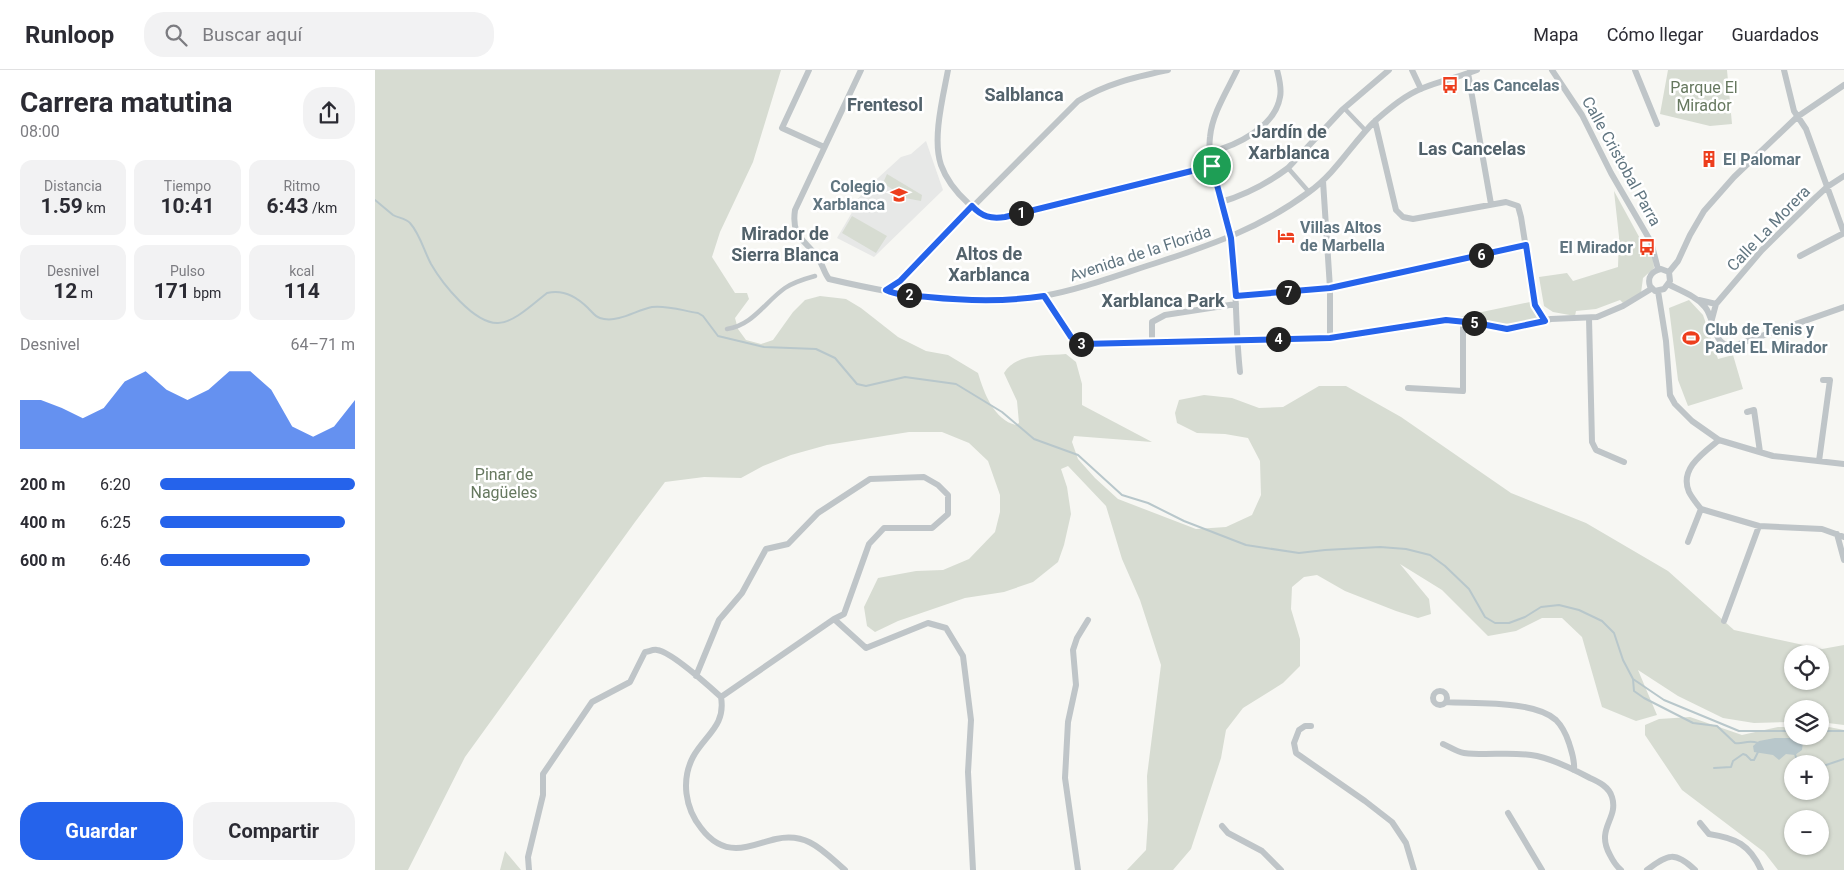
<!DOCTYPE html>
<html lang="es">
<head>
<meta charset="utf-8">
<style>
	body { margin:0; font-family:Roboto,sans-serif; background:#f2f2f3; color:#2b2b33; height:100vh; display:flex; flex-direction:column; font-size:19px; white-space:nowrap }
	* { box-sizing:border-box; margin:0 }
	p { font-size:16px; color:#7c7c81 }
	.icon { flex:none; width:28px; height:28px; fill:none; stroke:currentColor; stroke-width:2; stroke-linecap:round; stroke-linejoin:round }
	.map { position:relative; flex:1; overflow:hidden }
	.sheet { display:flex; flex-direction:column; background:#fff; width:375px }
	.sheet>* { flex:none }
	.buttons { position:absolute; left:1409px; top:575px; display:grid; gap:10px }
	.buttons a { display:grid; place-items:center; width:45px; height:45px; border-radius:50%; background:#fff; box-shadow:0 1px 4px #0004; font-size:25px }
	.pin { position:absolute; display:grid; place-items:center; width:42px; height:42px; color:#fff; margin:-21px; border:2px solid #fff; border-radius:50%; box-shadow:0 1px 5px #0007 }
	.km { position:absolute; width:25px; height:25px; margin:-12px; border-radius:50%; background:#222; color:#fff; font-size:14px; line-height:25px; text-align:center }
	.round { display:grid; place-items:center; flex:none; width:52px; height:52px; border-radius:20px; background:#f2f2f3 }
	.headline { display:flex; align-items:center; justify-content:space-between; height:85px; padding:0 20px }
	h1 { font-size:28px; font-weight:700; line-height:38px }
	.stats { display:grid; grid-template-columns:repeat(3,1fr); gap:8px; height:85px; padding:5px 20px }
	.stats div { display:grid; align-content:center; border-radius:12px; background:#f2f2f3; text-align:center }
	.stats b { font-size:21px; font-weight:700 }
	.stats small { font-size:14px; font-weight:400 }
	.stats p { font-size:14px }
	.chart { height:140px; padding:10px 20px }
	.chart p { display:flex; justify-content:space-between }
	.chart svg { width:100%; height:90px; margin-top:5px; fill:#2563eb; opacity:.7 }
	.primary-button { display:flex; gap:10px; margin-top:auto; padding:10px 20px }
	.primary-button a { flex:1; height:58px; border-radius:20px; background:#2563eb; color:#fff; font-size:20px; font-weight:700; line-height:58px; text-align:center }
	.primary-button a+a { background:#f2f2f3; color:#2b2b33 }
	ul { padding:0 20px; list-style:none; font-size:16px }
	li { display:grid; grid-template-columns:80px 60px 1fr; align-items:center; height:38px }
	li i { height:12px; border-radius:6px; background:#2563eb }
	header { display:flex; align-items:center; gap:30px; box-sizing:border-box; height:70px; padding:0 25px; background:#fff; border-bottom:1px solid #e1e1e2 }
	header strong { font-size:24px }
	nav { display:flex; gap:28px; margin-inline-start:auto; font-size:18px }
	.search { width:350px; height:45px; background:#f2f2f3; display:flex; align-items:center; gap:12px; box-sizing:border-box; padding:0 18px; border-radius:20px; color:#7c7c81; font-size:19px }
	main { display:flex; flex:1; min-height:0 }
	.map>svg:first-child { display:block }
</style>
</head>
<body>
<header>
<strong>Runloop</strong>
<div class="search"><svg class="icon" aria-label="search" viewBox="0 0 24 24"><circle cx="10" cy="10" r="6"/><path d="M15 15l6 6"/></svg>Buscar aquí</div>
<nav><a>Mapa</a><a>Cómo llegar</a><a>Guardados</a></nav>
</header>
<main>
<section class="sheet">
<div class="headline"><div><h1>Carrera matutina</h1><p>08:00</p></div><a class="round"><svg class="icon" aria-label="share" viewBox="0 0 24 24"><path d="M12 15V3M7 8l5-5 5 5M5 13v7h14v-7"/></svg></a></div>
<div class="stats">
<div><p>Distancia</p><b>1.59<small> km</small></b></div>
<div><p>Tiempo</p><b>10:41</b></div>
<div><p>Ritmo</p><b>6:43<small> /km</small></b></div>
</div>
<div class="stats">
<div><p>Desnivel</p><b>12<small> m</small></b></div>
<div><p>Pulso</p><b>171<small> bpm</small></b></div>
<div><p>kcal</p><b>114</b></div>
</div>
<div class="chart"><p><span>Desnivel</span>64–71 m</p>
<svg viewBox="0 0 160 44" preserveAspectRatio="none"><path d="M0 44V20L10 20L20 24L30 29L40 24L50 11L60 6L70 15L80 20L90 15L100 6L110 6L120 15L130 33L140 38L150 33L160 20V44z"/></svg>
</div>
<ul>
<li><b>200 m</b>6:20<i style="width:100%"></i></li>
<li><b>400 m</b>6:25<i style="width:95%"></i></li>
<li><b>600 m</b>6:46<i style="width:77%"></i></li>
</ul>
<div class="primary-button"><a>Guardar</a><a>Compartir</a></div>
</section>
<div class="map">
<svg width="1469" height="800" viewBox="0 0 1469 800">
	<rect width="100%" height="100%" fill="#f7f7f3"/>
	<path fill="#e7e8e7" d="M 551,71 L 568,120 L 499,187 L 462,168 L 479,139 L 482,130 L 492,118 L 526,87 L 536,84 Z"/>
	<path fill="#d7dcd2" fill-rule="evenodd" d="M 0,0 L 406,0 L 378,92 L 345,162 L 337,187 L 360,223 L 372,223 L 374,229 L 360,248 L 363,259 L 371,270 L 386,274 L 398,270 L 418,242 L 430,230 L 445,226 L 471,229 L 486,238 L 523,267 L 551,281 L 573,285 L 603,303 C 609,323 619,350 641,355 L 644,353 L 642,331 L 629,303 C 641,283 670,286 691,284 L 701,292 L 707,314 L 707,335 L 777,372 L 699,366 L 697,372 L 703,389 L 720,408 L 743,429 L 821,459 L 851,457 L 877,445 L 886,425 L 885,391 L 873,368 L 850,364 L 822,363 L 802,353 L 800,343 L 804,330 L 829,325 L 857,328 L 884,338 L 908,337 L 944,316 L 971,316 L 1026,347 L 1136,423 L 1211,453 L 1293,501 L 1359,560 L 1447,579 L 1469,575 L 1469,655 L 1445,652 L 1445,639 L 1418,639 L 1417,652 L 1379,653 L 1348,648 L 1303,626 L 1263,600 L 1282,645 L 1261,651 L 1227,637 L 1207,567 L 1187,548 L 1167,548 L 1141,561 L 1113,566 L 1067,520 L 1025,494 L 1054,529 L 1056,544 L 1043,548 L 1021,541 L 970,521 L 942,505 L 929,507 L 917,517 L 916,539 L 925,569 L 925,596 L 908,613 L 868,638 L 851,660 L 846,688 L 816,779 L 798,800 L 752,800 L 771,780 L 773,750 L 772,706 L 786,595 L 765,530 L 747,489 L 731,436 L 693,396 L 686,399 L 692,417 L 696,444 L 689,475 L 683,492 L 658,512 L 629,522 L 590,528 L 523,551 L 500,562 L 492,556 L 489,537 L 503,508 L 541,501 L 568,500 L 594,489 L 620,462 L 625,442 L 625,425 L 613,391 L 594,373 L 567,362 L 534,362 L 452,375 L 416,385 L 388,396 L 366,408 L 329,407 L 290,412 L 260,452 L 90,687 L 33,800 L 0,800 ZM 1418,584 L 1445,584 L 1445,611 L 1418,611 Z
		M 1293,0 L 1352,0 L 1357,54 L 1335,56 L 1285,44 Z
		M 512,104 L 547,125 L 546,131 L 530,128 L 517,120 L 517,119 L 508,113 Z
		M 1239,121 L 1274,185 L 1278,183 L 1279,198 L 1268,208 L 1266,223 L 1248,233 L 1245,230 L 1221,239 L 1201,241 L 1200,246 L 1178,242 L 1169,236 L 1164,207 L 1192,203 L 1198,211 L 1243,197 L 1244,167 Z
		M 477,146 L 512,166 L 501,183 L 467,163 Z
		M 1314,230 L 1328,245 L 1343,289 L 1358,285 L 1368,319 L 1313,336 L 1303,310 L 1294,238 Z
		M 1155,232 L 1163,250 L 1131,255 L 1113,251 L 1078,248 Z
		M 1315,647 L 1367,665 L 1403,657 L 1417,657 L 1418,666 L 1445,666 L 1445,657 L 1454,657 L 1469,660 L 1469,800 L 1403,800 L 1389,782 L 1307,720 L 1270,665 L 1270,655 L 1284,649 ZM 1418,694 L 1445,694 L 1445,721 L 1418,721 ZM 1418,749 L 1445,749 L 1445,776 L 1418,776 Z
		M 130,781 L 146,800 L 125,800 Z"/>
	<path fill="#b8c7cb" d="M 1400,668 L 1425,668 L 1428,672 L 1427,680 L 1420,685 L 1411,684 L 1404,690 L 1398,685 L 1379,682 L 1378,676 L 1384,671 Z"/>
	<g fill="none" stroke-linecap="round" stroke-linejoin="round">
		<path stroke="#b8c7cb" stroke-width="2" d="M 0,130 C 6,135 12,140 18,145 C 23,148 31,148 35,153 C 45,164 49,181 56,194 C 67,213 99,254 123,253 C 139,253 160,232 172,223 C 188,219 202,227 213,238 C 218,243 221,248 229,249 C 244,252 262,240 277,237 C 292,235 309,241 323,243 L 328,246 L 343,266 L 389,277 L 441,279 L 460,288 L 482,314 L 491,316 L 530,307 L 581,314 L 627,342 L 659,369 L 703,385 L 747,425 L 773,433 L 809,451 L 871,475 L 924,483 L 950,480 L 1005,477 L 1031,479 L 1055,485 L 1070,496 L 1094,519 L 1110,547 L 1120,553 L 1134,553 L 1150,547 L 1166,537 L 1184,535 L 1204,540 L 1227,551 L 1239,563 L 1248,590 L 1258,609 L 1289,630 L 1364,661 L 1418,661
			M 1258,609 L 1259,621 L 1269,628 L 1318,653 L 1342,656 L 1360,673 C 1368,675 1372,669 1383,673
			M 1445,661 L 1469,661
			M 1420,684 L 1423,694
			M 1445,697 L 1469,689
			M 1339,698 L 1356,697 L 1358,691 L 1368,684 L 1371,685 L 1376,690 L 1379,690 L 1383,682"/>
		<path stroke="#bfc5c8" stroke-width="4.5" d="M 969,38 L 991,61
			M 913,98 L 934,122
			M 352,259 C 378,255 390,232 410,218 C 419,212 429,209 440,206"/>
		<path stroke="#bfc5c8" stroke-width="6" d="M 434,0 L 407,58 L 449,77
			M 486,0 L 420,140 C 416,168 430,169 443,188 C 448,195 449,203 454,209 C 523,225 597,239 668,226 C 707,219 746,204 784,192 C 839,174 887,157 934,122 C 962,102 977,73 1001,50 C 1015,38 1030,25 1048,18 C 1065,11 1084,7 1102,0
			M 573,0 C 568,27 557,69 566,95 C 571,109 582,123 593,133 C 605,144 613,149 630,147 L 837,96
			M 862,0 C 852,21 837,44 835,67 C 831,102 851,135 856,168 C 862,213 860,258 865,302
			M 1037,0 L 1046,19
			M 1177,0 L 1207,45 L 1236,103 L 1276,172 L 1283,199
			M 1260,0 L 1282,54
			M 1409,0 L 1419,41 L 1431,59 L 1469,163
			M 1093,3 L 1116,134
			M 1000,51 L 1021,140 L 1028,147 L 1038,149 L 1131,132 L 1143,136 L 1146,147 L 1160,235 L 1170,251
			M 835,82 C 861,76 900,57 905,27 C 907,18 904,8 902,0
			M 948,111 L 955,218 L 955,269
			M 846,132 C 870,125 893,113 913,98 L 967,40 L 1014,0
			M 1425,186 L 1469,163
			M 1286,199 L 1294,202 L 1295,211 L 1289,219 L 1280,221 L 1275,216 C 1272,207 1277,201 1286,199 Z
			M 1294,202 L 1303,191 L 1315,165 L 1329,141 L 1359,107 L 1422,47 L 1469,15
			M 1293,214 C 1306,221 1321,226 1330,237 C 1341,250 1337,280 1361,275 L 1469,237
			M 511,220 L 521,214 L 703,31 C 732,13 761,7 793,0
			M 1283,221 L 1291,271 L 1295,325 L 1300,334 L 1317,351 L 1344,370 L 1398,386 L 1469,394
			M 669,226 L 696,267 L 707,274 L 955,269 L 1071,250 L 1101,253 L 1132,259 L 1176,249 L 1222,247 L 1248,236 L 1276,219
			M 861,226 L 955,218 L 1151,175
			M 1324,230 L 1341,234
			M 1214,248 L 1217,372 L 1221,380 L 1249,392
			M 1337,249 L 1341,234 L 1387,180 L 1438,130 L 1452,117 L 1469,106
			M 777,272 L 777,252 L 790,245 L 861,234
			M 1033,318 L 1088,321 L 1088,252
			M 1372,342 L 1379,340 L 1385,382
			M 1344,370 C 1328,383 1304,399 1314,422 C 1317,428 1322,434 1326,439 L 1384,456 L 1447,459 L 1469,467
			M 1444,391 L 1455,310 L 1448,310
			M 1462,464 L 1469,490
			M 1313,472 L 1326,439
			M 1349,551 L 1384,456
			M 321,606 L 344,550 L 367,523 L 391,479 L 413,474 L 443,443 L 495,409 L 549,407 L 563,415 L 573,425 L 573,444 L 557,458 L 509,458 L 494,474 L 469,544 L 459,549
			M1058 628a7 7 0 1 1 14 0a7 7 0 1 1-14 0Z
			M 346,627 L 459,549 L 491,578 L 553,553 L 571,558 L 588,586 L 596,650 L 593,702 L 598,800
			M 1071,632 C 1099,634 1159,630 1181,650 C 1188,657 1191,664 1194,673 C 1197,683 1200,690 1199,700
			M 936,656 L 930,656 L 924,660 L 919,673 L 921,683 L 990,731 L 1017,752 L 1031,773 L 1039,800
			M 1068,674 C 1075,677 1082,682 1089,683 C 1113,686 1138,681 1162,686 C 1180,690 1198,699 1215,708 C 1224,712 1234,717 1237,727 C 1244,749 1220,758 1235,785 C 1238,791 1241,796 1246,800
			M 1133,743 L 1167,800
			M 1325,753 L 1334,764 C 1361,768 1375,775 1386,800
			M 847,756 L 853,763 L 887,781 L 906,800
			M 154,800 L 153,787 L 168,725 L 168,704 L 217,632 L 255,612 L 270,582 C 273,582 278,579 282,580 C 295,581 335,617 346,627 C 351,656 330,665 318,687 C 306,710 310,738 326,758 C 335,770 346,778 361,778 C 375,778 387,772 401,769 C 433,762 448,781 470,800
			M 703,800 L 690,708 L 693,652 L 701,615 L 698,580 L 702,568 L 713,550
			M 1272,800 C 1293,784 1300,781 1320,800"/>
	</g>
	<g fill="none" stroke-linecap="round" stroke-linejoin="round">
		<g stroke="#fff" stroke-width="10">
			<path id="route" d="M 837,96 L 856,168 L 861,226 L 955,218 L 1151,175 L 1160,235 L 1170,251 L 1132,259 L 1101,253 L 1071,250 L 955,268 L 707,274 L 696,267 L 669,226 C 630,232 592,231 553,227 C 539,226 524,226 511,220 L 525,211 L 597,136 C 607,147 616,149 630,147 Z"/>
		</g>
		<use href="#route" stroke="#2563eb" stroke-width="6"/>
	</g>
	<defs>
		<g id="bus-bare" transform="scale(1.35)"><path d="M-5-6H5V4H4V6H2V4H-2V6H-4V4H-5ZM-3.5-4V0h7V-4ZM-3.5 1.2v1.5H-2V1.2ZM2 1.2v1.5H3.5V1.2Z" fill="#ed3e1d" stroke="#fff" stroke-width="2.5" paint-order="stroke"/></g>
		<g id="building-bare" transform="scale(1.35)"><path d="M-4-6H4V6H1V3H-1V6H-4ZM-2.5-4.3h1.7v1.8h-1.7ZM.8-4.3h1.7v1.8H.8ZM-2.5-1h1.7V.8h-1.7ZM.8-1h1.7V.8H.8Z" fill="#ed3e1d" stroke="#fff" stroke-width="2.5" paint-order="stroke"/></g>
		<g id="school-bare" transform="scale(1.35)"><path d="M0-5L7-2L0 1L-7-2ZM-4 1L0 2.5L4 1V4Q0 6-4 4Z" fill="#ed3e1d" stroke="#fff" stroke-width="2.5" paint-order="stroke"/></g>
		<g id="hotel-bare" transform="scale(1.35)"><path d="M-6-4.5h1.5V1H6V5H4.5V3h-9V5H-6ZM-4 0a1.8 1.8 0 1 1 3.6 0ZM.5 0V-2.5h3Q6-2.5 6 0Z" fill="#ed3e1d" stroke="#fff" stroke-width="2.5" paint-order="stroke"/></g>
		<g id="stadium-bare" transform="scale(1.35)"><path d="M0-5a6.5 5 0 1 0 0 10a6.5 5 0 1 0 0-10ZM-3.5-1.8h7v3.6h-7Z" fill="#ed3e1d" stroke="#fff" stroke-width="2.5" paint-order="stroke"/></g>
	</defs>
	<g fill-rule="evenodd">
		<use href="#bus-bare" x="1075" y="15"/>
		<use href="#building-bare" x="1334" y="89"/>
		<use href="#school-bare" x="524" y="125"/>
		<use href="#hotel-bare" x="911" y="166"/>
		<use href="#bus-bare" x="1272" y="177"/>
		<use href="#stadium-bare" x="1316" y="268"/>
	</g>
	<g text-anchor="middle" stroke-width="5" stroke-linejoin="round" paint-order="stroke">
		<g font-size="16" font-weight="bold" fill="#607580" stroke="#fff" text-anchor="start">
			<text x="1089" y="21">Las Cancelas</text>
			<text x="1348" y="95">El Palomar</text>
			<text x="510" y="122" text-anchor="end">Colegio<tspan x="510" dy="18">Xarblanca</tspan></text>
			<text x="925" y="163">Villas Altos<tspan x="925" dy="18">de Marbella</tspan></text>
			<text x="1258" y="183" text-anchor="end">El Mirador</text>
			<text x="1330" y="265">Club de Tenis y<tspan x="1330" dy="18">Padel EL Mirador</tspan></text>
		</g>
		<g font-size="16" fill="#66785f" stroke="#fff">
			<text x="1329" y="23">Parque El<tspan x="1329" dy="18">Mirador</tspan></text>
			<text x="129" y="410">Pinar de<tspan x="129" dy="18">Nagüeles</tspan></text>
		</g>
		<g font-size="16" fill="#607580" stroke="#fff">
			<text transform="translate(1247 91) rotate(61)" y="6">Calle Cristobal Parra</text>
			<text transform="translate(1393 158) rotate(-46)" y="6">Calle La Morera</text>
			<text transform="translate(765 183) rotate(-18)" y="6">Avenida de la Florida</text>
		</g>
		<g font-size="18" font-weight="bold" fill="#52626b" stroke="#fff">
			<text x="649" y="31">Salblanca</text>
			<text x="510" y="41">Frentesol</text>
			<text x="914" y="68">Jardín de<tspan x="914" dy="21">Xarblanca</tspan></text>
			<text x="1097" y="85">Las Cancelas</text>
			<text x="410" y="170">Mirador de<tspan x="410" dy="21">Sierra Blanca</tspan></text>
			<text x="614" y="190">Altos de<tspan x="614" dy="21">Xarblanca</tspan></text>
			<text x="788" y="237">Xarblanca Park</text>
		</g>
	</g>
</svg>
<div class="buttons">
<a><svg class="icon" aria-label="locate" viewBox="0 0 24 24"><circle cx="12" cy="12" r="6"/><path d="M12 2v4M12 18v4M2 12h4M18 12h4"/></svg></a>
<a><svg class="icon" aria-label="layers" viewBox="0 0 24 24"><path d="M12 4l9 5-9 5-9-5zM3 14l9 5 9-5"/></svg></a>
<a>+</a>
<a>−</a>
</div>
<div class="pin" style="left:837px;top:96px;background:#1e9e55"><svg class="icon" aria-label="arrive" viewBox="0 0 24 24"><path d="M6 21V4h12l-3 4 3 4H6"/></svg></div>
<b class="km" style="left:646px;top:143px">1</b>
<b class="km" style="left:534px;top:225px">2</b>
<b class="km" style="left:706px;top:274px">3</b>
<b class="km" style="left:903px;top:269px">4</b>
<b class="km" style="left:1099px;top:253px">5</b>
<b class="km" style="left:1106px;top:185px">6</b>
<b class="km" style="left:913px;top:222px">7</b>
</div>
</main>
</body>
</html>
